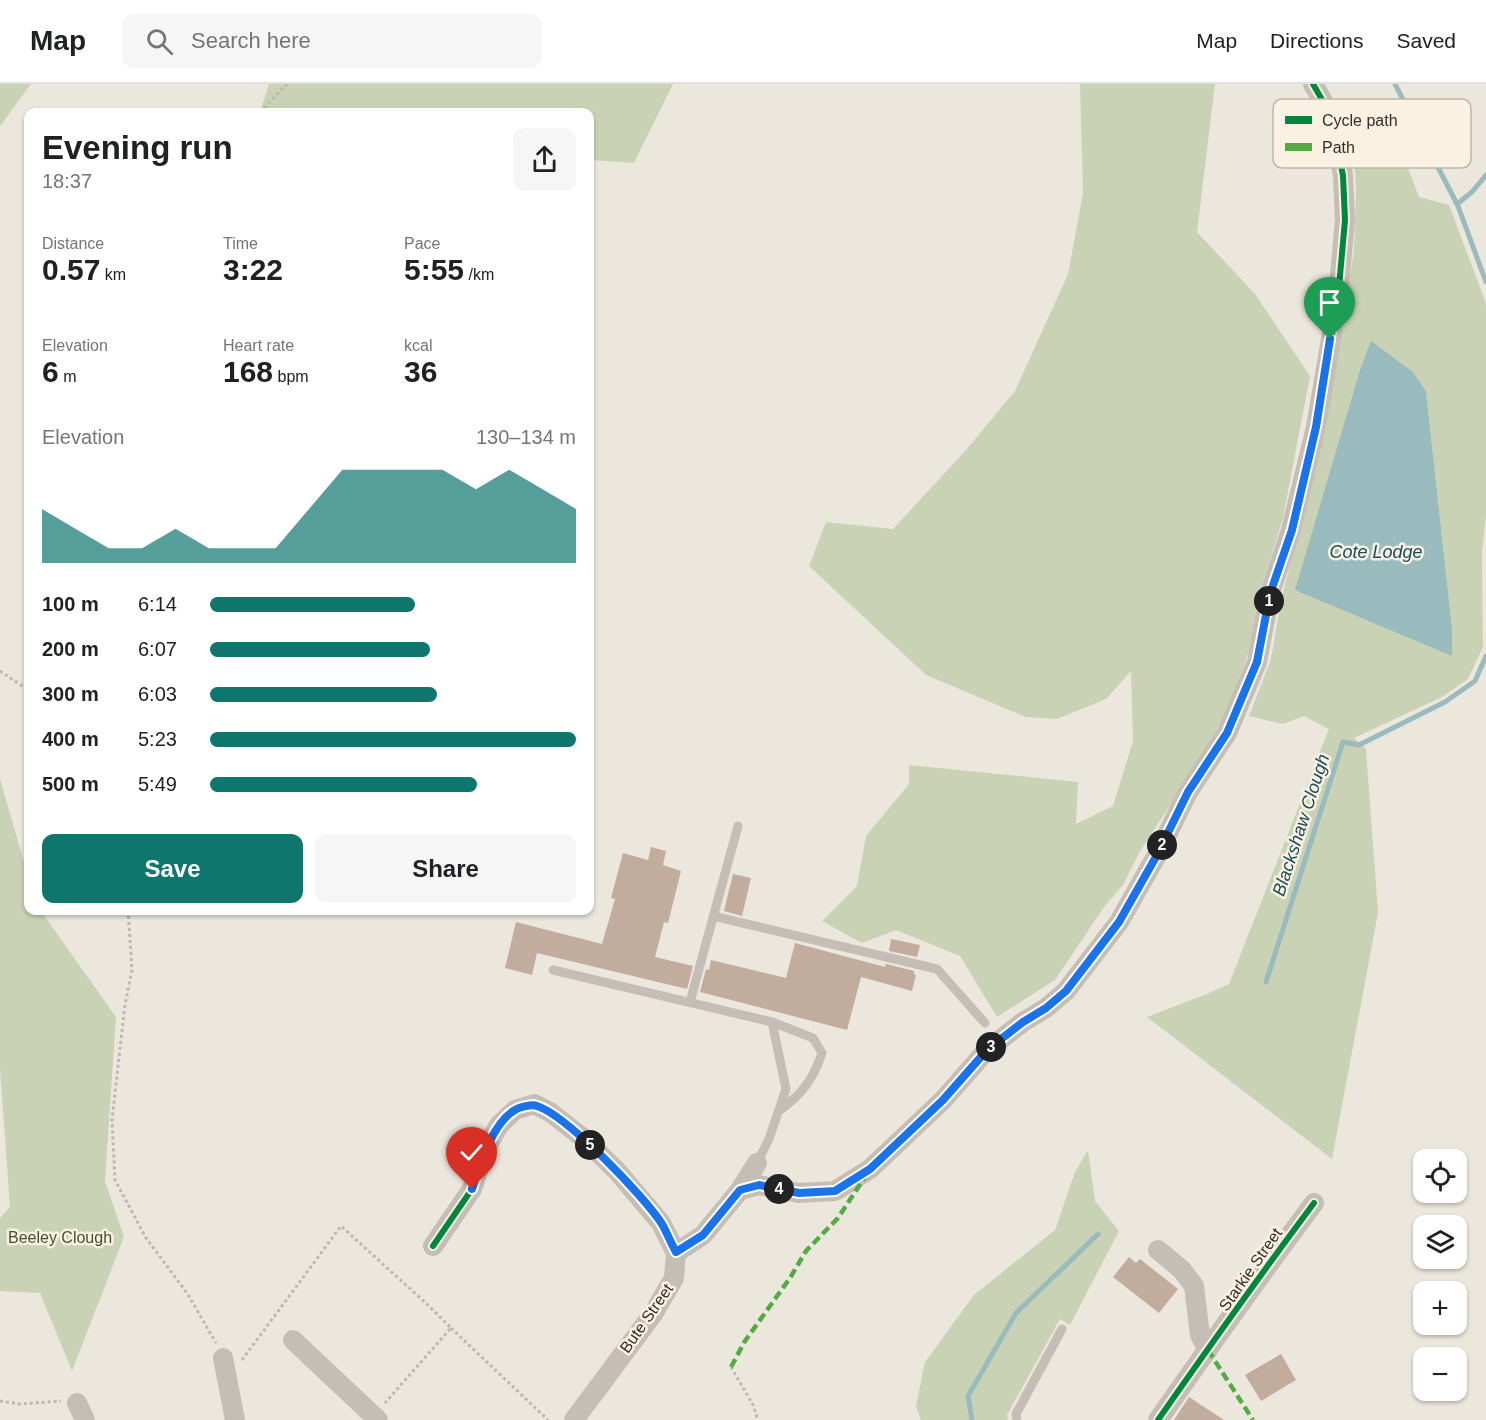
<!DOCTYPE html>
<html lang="en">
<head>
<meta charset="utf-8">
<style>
	body { margin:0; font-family:Helvetica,sans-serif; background:#f6f6f6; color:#202124; height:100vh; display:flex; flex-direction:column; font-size:22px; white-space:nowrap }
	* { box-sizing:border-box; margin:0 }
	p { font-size:20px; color:#757577 }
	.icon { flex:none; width:33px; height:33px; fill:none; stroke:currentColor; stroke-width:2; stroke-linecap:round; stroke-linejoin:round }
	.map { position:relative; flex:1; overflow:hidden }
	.side { position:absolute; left:24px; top:24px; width:570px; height:807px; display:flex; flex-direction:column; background:#fff; border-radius:12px; box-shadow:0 2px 4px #0004 }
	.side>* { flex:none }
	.controls { position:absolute; left:1413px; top:1065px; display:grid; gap:12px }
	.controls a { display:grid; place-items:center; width:54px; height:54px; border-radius:12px; background:#fff; box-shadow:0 2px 4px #0004; font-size:30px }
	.pin { position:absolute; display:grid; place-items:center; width:51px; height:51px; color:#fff; margin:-62px -26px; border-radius:50% 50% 50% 0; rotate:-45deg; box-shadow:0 0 6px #0007 }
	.pin .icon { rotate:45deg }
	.km { position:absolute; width:30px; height:30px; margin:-15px; border-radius:50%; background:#222; color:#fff; font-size:16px; line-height:30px; text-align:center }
	.round { display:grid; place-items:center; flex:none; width:63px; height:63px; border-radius:12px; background:#f6f6f6 }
	.head { display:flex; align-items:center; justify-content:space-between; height:102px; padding:0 18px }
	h1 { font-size:33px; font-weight:700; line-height:45px }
	.stats { display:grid; grid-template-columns:repeat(3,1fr); gap:9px; height:102px; padding:6px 18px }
	.stats div { display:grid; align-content:center }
	.stats b { font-size:30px; font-weight:700 }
	.stats small { font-size:16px; font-weight:400 }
	.stats p { font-size:16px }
	.chart { height:168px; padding:12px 18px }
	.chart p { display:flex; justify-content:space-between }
	.chart svg { width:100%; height:108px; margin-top:6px; fill:#0f766e; opacity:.7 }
	.button { display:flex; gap:12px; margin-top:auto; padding:12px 18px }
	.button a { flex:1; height:69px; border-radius:12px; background:#0f766e; color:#fff; font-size:24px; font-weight:700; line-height:69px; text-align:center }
	.button a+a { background:#f6f6f6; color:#202124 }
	ul { padding:0 18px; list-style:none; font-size:20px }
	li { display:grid; grid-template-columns:96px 72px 1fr; align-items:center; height:45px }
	li i { height:15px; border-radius:8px; background:#0f766e }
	header { display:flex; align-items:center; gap:36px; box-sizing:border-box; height:84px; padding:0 30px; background:#fff; border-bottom:2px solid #e0e0e0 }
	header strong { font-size:28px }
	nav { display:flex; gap:33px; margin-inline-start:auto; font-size:21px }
	.search { width:420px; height:54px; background:#f6f6f6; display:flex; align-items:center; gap:15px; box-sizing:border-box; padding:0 21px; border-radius:12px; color:#757577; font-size:22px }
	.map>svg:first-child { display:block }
</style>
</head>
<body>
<header>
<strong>Map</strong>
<div class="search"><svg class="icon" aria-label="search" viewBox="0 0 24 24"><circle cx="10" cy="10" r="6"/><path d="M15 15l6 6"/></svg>Search here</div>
<nav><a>Map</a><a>Directions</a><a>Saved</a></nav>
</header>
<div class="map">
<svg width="1486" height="1336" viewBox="0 0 1486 1336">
	<rect width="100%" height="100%" fill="#ece7dd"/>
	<path fill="#cad2b6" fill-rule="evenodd" d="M 0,0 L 31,0 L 0,42 Z
		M 269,0 L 673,0 L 634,79 L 590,76 L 590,28 L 260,28 Z
		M 1080,0 L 1215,0 L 1197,148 L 1255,210 L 1310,292 L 1283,434 L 1259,512 L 1252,558 L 1230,623 L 1201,674 L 1140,767 L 1123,801 L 1104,823 L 1055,896 L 997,933 L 960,872 L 896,846 L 862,859 L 822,837 L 857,802 L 866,752 L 909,700 L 909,681 L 1078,698 L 1076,740 L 1113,722 L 1133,657 L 1131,587 L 1106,615 L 1057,635 L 1026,633 L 926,591 L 809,482 L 826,438 L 893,445 L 966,366 L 1015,307 L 1068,190 L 1083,109 Z
		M 1353,50 L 1370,51 L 1405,76 L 1419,113 L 1449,121 L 1484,214 L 1486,222 L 1486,432 L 1482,469 L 1483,563 L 1468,595 L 1442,613 L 1354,654 L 1366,665 L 1378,829 L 1332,1075 L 1147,933 L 1207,910 L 1229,900 L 1329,645 L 1304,632 L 1283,640 L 1249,632 L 1271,575 L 1281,516 L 1325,348 L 1354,166 L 1356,104 ZM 1413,288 L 1426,307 L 1452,544 L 1452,571 Z
		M 0,695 L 28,792 L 28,826 L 41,827 L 116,933 L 105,1097 L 124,1153 L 72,1287 L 40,1209 L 0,1207 L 0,1134 L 10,1123 L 0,984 Z
		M 1088,1066 L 1095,1117 L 1119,1147 L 1070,1241 L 1060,1235 L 1007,1331 L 1008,1336 L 921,1336 L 916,1322 L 925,1278 L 974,1211 L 1055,1146 L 1075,1088 Z"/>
	<path fill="#99bbbe" d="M 1371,257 L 1413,288 L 1426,307 L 1452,544 L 1452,572 L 1295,506 L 1360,286 Z"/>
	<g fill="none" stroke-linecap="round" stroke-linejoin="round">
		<path stroke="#99bbbe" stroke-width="5" d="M 1395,0 L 1458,122 L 1486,198
			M 1457,120 L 1472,108 L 1486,91
			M 1266,898 L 1343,658 L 1359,661 L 1445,618 L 1475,597 L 1486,572
			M 972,1336 L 968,1312 L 1016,1229 L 1098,1150"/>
	</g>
	<path fill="#c1ac9e" d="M 651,763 L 666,767 L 663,781 L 681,787 L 668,839 L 664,838 L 655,873 L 693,882 L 687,905 L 537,869 L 532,891 L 505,884 L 516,838 L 602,860 L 615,815 L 611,814 L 623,769 L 648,776 Z
		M 733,790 L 751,794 L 742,832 L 724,827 Z
		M 891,855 L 920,861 L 917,873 L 889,867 Z
		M 795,859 L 885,883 L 886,880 L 914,887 L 914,890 L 916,891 L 912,907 L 861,893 L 847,946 L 700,908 L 706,885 L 709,886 L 711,876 L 786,894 Z
		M 1129,1173 L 1136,1179 L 1140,1175 L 1178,1205 L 1159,1229 L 1113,1193 Z
		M 1281,1270 L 1296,1296 L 1261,1317 L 1245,1291 Z
		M 1189,1313 L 1224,1336 L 1174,1336 Z"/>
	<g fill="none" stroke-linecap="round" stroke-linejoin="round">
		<path stroke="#bdb7af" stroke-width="3" stroke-dasharray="3 3" stroke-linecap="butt" d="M 260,28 L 287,0
			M 0,587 L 28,606
			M 128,826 L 132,886 L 125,921 L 112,1036 L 115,1096 L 146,1154 L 187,1209 L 216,1259
			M 451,1244 L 548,1336
			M 242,1276 L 341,1142 L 429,1222 L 451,1244 L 385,1319
			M 731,1283 L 753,1321 L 758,1336
			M 0,1317 L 20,1320 L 61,1317"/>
		<path stroke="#c4beb7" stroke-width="9" d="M 713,832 L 937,885 L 985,939
			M 553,886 L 772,938 L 786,1005 L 769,1055 L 757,1079
			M 690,918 L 738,742
			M 772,938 L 813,954 L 822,969 C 813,996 802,1010 779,1027
			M 1017,1336 L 1016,1330 L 1062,1245"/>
		<path stroke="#c4beb7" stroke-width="20" d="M 740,1106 L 759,1101 L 799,1109 L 835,1107 L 870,1085 L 943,1016 L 987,966 L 1023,938 L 1046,924 L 1066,907 L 1119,838 L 1157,771 L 1188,708 L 1227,649 L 1257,578 L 1270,509 L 1291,446 L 1316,343 L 1338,214 L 1345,136 L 1343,92 L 1332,33 L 1313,0
			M 433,1162 L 472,1105 L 485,1066 L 499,1041 L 515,1026 L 534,1020 L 550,1028 L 583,1054 L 617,1087 L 661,1139 L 676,1169
			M 1158,1166 L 1182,1186 L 1194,1202 L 1200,1251 L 1208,1266
			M 293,1256 L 378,1336
			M 223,1274 L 235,1336
			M 77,1319 L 85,1336
			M 574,1336 L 653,1230 L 674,1194 L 676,1169 L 703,1151 L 740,1106 L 757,1079
			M 1158,1336 C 1209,1263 1261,1190 1314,1119"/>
		<path stroke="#54ab44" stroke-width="4.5" stroke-dasharray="9 4.5" stroke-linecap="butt" d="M 1208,1266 L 1253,1336
			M 731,1283 L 745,1257 L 790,1194 L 806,1167 L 838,1134 L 865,1093"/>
		<g stroke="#faf1e3" stroke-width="10">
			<path id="cycleway" d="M 740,1106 L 759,1101 L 799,1109 L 835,1107 L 870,1085 L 943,1016 L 987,966 L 1023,938 L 1046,924 L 1066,907 L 1119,838 L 1157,771 L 1188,708 L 1227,649 L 1257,578 L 1270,509 L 1291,446 L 1316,343 L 1338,214 L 1345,136 L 1343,92 L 1332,33 L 1313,0
				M 433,1162 L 472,1105 L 485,1066 L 499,1041 L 515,1026 L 534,1020 L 550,1028 L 583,1054 L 617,1087 L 661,1139 L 676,1169
				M 1158,1336 C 1209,1263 1261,1190 1314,1119"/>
		</g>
		<use href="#cycleway" stroke="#00873e" stroke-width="6"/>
	</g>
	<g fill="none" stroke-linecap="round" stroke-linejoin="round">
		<g stroke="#fff" stroke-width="12">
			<path id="route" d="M 472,1105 C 480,1081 492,1039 515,1026 C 519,1023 532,1020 537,1022 C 566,1031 644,1112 662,1140 C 667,1149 671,1159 676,1168 L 703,1151 L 740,1106 L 759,1101 L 799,1109 L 835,1107 L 870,1085 L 943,1016 L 987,966 L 1023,938 L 1046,924 L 1066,907 L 1119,838 L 1157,771 L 1188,708 L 1227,649 L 1257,578 L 1270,510 L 1292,446 L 1316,343 L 1330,255"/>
		</g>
		<use href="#route" stroke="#1a73e8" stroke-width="8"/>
	</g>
	<g text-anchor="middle" stroke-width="5" stroke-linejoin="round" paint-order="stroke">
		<g font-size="16" fill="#405428" stroke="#faf1e3">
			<text x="60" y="1159">Beeley Clough</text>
		</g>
		<g font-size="16" fill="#352b25" stroke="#faf1e3">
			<text transform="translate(1250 1185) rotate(-55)" y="6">Starkie Street</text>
			<text transform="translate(646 1234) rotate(-55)" y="6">Bute Street</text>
		</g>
		<g font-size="18" font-style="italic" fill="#194e58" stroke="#faf1e3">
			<text x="1376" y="474">Cote Lodge</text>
			<text transform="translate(1301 741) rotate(-72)" y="6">Blackshaw Clough</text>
		</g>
	</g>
	<rect x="1273" y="15" width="198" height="69" rx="9" fill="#faf1e3" stroke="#bfb6aa" stroke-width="1.5"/>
	<rect x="1285" y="32" width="27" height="8" fill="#00873e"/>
	<rect x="1285" y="59" width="27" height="8" fill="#54ab44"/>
	<g font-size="16" fill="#352b25">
		<text x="1322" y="42">Cycle path</text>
		<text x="1322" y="69">Path</text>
	</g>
</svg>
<div class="controls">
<a><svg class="icon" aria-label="locate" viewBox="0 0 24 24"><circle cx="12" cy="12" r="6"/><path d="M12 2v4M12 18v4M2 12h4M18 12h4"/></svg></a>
<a><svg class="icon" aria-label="layers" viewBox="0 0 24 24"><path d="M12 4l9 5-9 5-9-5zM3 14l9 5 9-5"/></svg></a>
<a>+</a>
<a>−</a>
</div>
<div class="pin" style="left:1330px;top:255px;background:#1e9e55"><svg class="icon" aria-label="arrive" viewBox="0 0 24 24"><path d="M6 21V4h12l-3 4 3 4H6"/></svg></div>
<div class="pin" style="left:472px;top:1105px;background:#d93025"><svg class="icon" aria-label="check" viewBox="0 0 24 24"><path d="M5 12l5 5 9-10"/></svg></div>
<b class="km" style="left:1269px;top:517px">1</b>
<b class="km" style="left:1162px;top:761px">2</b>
<b class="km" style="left:991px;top:963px">3</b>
<b class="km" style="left:779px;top:1105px">4</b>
<b class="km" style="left:590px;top:1061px">5</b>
<section class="side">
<div class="head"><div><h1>Evening run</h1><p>18:37</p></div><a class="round"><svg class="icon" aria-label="share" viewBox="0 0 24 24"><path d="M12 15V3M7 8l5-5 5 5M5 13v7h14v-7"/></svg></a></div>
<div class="stats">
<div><p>Distance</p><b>0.57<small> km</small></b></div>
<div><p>Time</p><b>3:22</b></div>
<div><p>Pace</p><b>5:55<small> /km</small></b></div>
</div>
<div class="stats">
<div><p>Elevation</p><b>6<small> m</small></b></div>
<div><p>Heart rate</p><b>168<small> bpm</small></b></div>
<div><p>kcal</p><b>36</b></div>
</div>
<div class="chart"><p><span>Elevation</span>130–134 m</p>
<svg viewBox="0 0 160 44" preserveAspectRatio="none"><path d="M0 44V22L10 30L20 38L30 38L40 30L50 38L60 38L70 38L80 22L90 6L100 6L110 6L120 6L130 14L140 6L150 14L160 22V44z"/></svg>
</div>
<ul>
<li><b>100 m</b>6:14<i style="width:56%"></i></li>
<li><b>200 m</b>6:07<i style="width:60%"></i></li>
<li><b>300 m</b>6:03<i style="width:62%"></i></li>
<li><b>400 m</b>5:23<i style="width:100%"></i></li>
<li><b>500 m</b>5:49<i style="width:73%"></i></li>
</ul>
<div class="button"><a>Save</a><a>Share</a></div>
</section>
</div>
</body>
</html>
